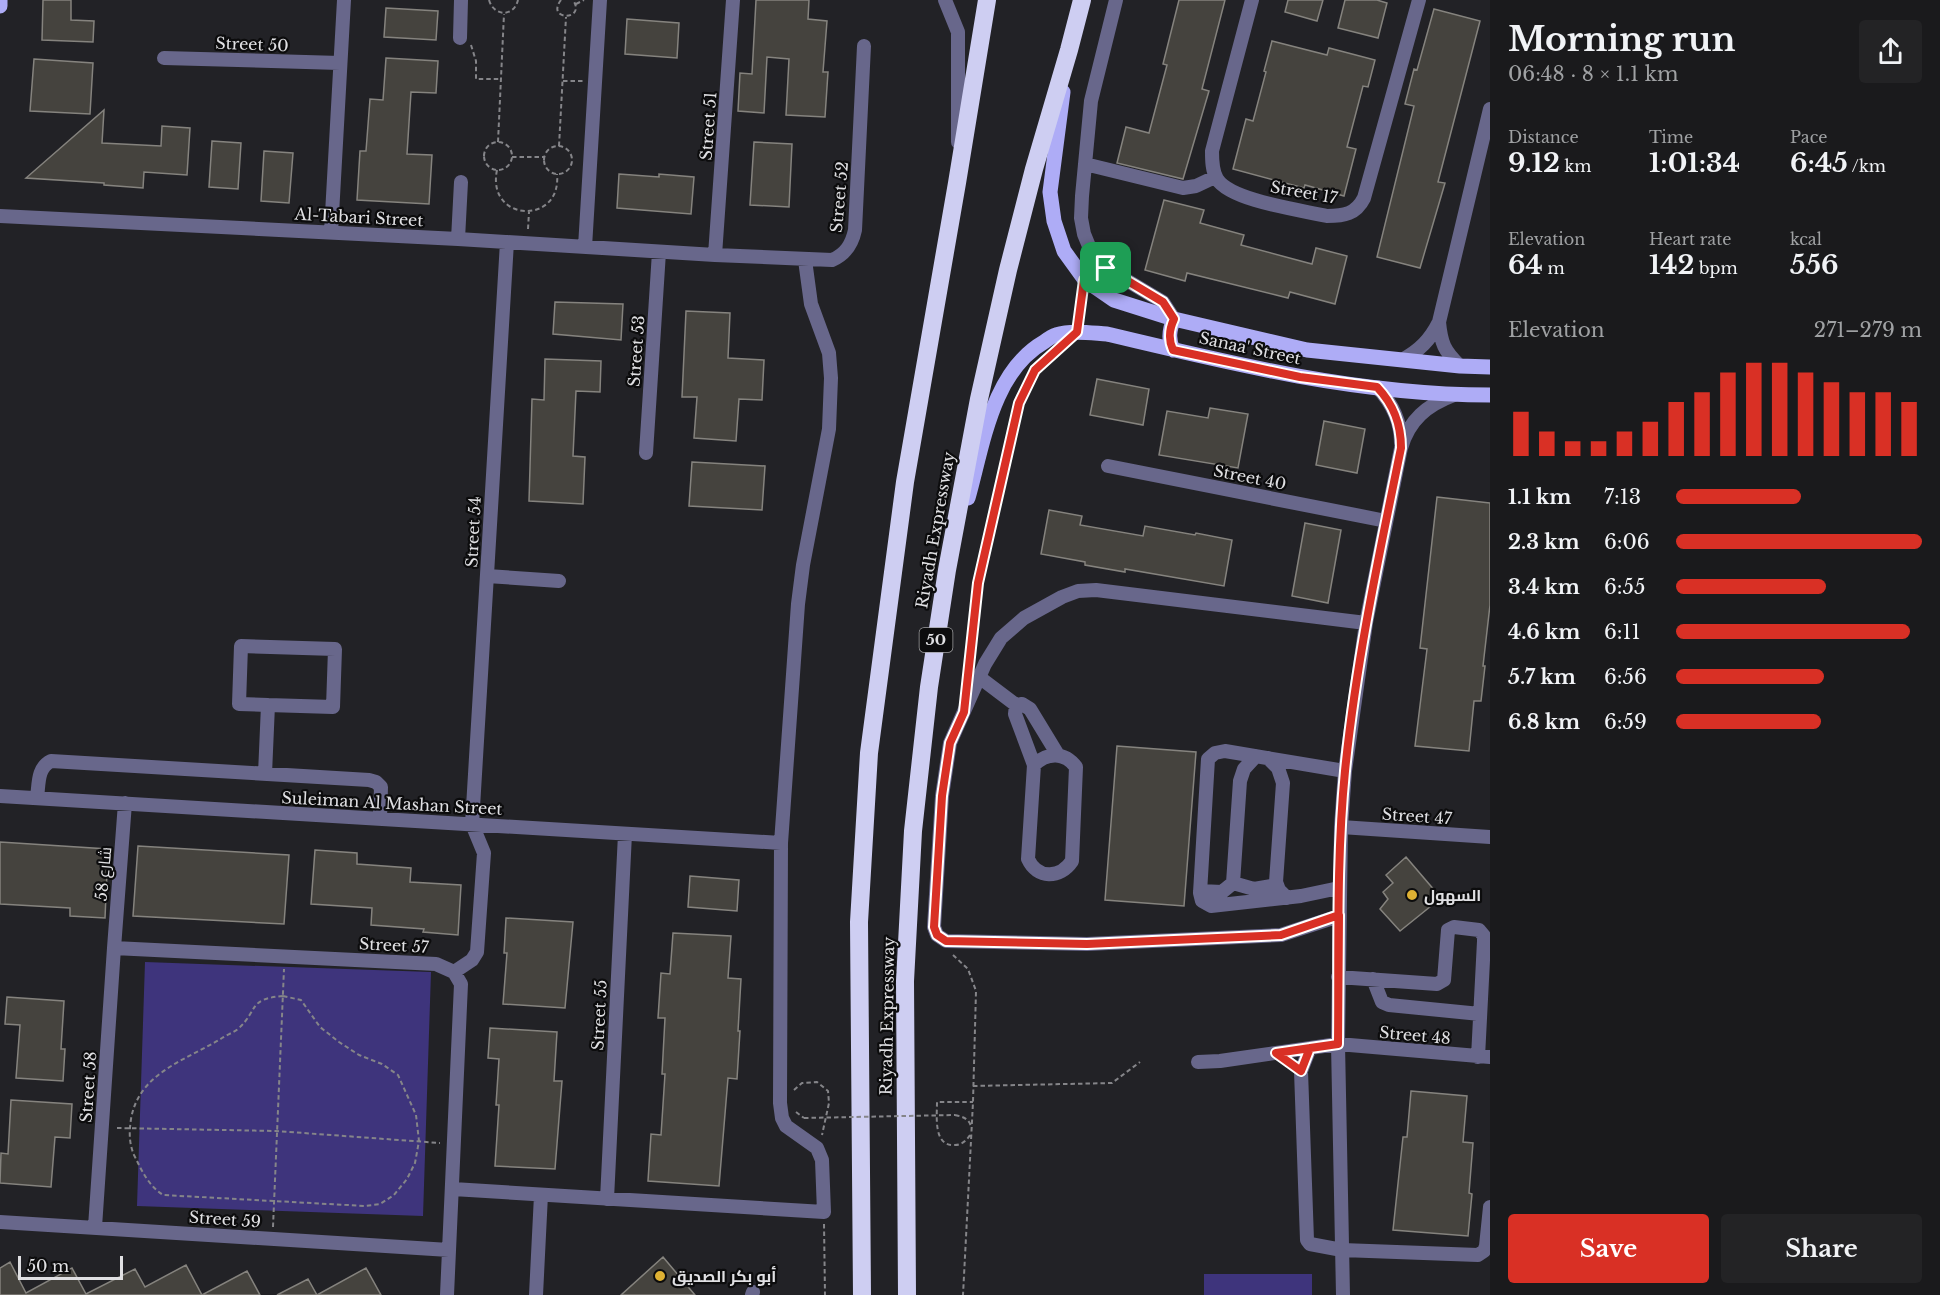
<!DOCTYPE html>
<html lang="en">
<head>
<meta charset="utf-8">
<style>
	body { margin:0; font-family:"Libre Baskerville",Cairo,serif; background:#232325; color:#f1f3f6; height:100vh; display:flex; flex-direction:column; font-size:22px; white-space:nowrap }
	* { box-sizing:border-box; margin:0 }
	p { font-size:20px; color:#9fa1a3 }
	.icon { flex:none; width:33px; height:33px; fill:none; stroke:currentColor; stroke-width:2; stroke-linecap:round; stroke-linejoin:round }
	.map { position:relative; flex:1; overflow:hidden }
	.side { display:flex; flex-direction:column; background:#1a1a1c; width:450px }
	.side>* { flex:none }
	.scale { position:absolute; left:18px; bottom:15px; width:105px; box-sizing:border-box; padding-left:6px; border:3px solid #e0e0e3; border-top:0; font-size:16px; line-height:21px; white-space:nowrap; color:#e0e0e3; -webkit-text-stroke:4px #0c0c0d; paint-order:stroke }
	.pin { position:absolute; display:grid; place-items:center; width:51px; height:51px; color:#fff; margin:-26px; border-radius:12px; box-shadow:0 3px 9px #0006 }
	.round { display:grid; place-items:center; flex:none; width:63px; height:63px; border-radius:6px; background:#232325 }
	.overview { display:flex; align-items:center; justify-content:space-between; height:102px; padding:0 18px }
	h1 { font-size:33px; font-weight:700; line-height:45px }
	.figures { display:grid; grid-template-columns:repeat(3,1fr); gap:9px; height:102px; padding:6px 18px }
	.figures div { display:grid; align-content:center }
	.figures b { font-size:26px; font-weight:700 }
	.figures small { font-size:16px; font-weight:400 }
	.figures p { font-size:16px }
	.chart { height:168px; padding:12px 18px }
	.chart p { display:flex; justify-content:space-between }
	.chart svg { width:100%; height:108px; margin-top:6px; stroke:#d93025; stroke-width:6 }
	.primary-button { display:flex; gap:12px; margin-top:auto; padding:12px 18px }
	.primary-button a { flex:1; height:69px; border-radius:6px; background:#d93025; color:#fff; font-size:24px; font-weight:700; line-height:69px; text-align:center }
	.primary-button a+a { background:#232325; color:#f1f3f6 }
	ul { padding:0 18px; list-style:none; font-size:20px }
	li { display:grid; grid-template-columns:96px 72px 1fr; align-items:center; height:45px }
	li i { height:15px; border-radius:8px; background:#d93025 }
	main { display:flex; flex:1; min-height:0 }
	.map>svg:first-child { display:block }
</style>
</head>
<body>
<main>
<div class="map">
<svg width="1490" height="1295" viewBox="0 0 1490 1295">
	<rect width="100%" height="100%" fill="#222226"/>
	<path fill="#3e347c" d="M 145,962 L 431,972 L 423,1216 L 137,1206 Z
		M 1204,1274 L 1312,1274 L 1312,1295 L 1204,1295 Z"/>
	<path fill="#45433e" stroke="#85837e" stroke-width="1.5" d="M 43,0 L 71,0 L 71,20 L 94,21 L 93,42 L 42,40 Z
		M 756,0 L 809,0 L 808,19 L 827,21 L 823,72 L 828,72 L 825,117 L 786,115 L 789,59 L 767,57 L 764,113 L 738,111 L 740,73 L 752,74 Z
		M 1179,0 L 1225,0 L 1202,89 L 1209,91 L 1183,179 L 1117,163 L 1126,127 L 1149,133 L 1167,65 L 1163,64 Z
		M 1288,0 L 1323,0 L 1317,21 L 1285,12 Z
		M 1345,0 L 1377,0 L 1387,3 L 1378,38 L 1338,28 Z
		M 386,8 L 438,11 L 436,40 L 384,37 Z
		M 1434,9 L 1480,21 L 1438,182 L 1445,183 L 1420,268 L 1377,257 L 1414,106 L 1405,104 L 1414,69 L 1417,70 Z
		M 627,19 L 679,23 L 677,58 L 625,54 Z
		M 1272,41 L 1327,55 L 1329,48 L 1375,60 L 1368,87 L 1363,86 L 1347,147 L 1356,149 L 1344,196 L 1305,185 L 1304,188 L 1233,169 L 1246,119 L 1253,121 L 1266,72 L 1264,71 Z
		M 386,58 L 438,61 L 436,93 L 411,92 L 407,154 L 432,155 L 429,204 L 357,200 L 360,151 L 366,151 L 370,99 L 383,100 Z
		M 34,59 L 93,63 L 90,114 L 30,111 Z
		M 104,110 L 102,143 L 161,146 L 162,126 L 190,128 L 187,175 L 144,172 L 143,188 L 104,185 L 104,183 L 26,178 Z
		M 212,141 L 241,143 L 238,189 L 209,187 Z
		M 754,142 L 792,144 L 789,207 L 750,205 Z
		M 264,151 L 293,153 L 289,203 L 261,201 Z
		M 619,174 L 659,177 L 659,174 L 694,177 L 691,214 L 617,208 Z
		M 1164,200 L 1204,210 L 1200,223 L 1244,235 L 1241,245 L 1312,264 L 1316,248 L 1347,256 L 1335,304 L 1290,292 L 1288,298 L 1187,273 L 1185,281 L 1145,270 Z
		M 555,302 L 623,304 L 621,340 L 553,334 Z
		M 686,311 L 730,313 L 728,358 L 764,360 L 762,400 L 739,399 L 736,441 L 694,438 L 697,397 L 682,397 Z
		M 545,359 L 601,361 L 600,392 L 576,391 L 573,456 L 585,457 L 583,504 L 529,501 L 532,399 L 544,400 Z
		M 1097,379 L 1149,389 L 1143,425 L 1090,415 Z
		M 1210,408 L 1248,414 L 1238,468 L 1159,455 L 1167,411 L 1208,418 Z
		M 1324,421 L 1365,429 L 1357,473 L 1316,465 Z
		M 692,462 L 765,466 L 762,510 L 689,506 Z
		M 1437,497 L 1490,503 L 1490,605 L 1483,666 L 1485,666 L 1481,701 L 1474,701 L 1469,751 L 1415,746 L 1427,649 L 1420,648 Z
		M 1049,510 L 1082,516 L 1080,525 L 1143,536 L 1145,526 L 1195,535 L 1196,533 L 1232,540 L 1224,586 L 1125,569 L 1125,572 L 1085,565 L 1085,562 L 1041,554 Z
		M 1305,523 L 1341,530 L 1328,603 L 1292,596 Z
		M 1117,746 L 1196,752 L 1184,906 L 1105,900 Z
		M 0,842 L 108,849 L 105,918 L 70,916 L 70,908 L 0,904 Z
		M 138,846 L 289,855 L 284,924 L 133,916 Z
		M 315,850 L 357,853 L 357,864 L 411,868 L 410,882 L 461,885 L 458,935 L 423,932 L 424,929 L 371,925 L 372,908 L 311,904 Z
		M 1406,857 L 1441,898 L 1400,931 L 1380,909 L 1388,899 L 1383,892 L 1393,883 L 1386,875 Z
		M 690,876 L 739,880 L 737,911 L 688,907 Z
		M 506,918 L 573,922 L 565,1008 L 503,1004 L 507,953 L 504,953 Z
		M 673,933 L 731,936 L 728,978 L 741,979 L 738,1031 L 740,1031 L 737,1079 L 728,1078 L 719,1186 L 648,1181 L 651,1134 L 661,1135 L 665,1074 L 662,1074 L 665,1018 L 658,1018 L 661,973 L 670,974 Z
		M 7,997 L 64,1001 L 61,1049 L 65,1049 L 63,1081 L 16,1078 L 20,1025 L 5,1024 Z
		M 490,1028 L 557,1032 L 554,1081 L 562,1081 L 555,1169 L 495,1166 L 499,1105 L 496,1105 L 499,1059 L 488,1058 Z
		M 1411,1091 L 1467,1096 L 1463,1142 L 1473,1143 L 1469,1193 L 1472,1194 L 1468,1236 L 1393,1230 L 1403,1137 L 1407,1137 Z
		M 11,1100 L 72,1104 L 70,1138 L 55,1137 L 51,1187 L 0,1183 L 1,1153 L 8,1154 Z
		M 663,1257 L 695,1295 L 621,1295 Z
		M 10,1262 L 26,1293 L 72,1268 L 86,1294 L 135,1269 L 145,1287 L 186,1265 L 202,1295 L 247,1271 L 260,1295 L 0,1295 L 0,1268 Z
		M 366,1268 L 381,1295 L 277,1295 L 308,1279 L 317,1295 Z"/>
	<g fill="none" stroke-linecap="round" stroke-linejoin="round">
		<path stroke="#858589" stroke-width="2" stroke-dasharray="4.5 3" stroke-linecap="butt" d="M 489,0 C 494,17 514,17 518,0
			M 561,0 C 545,21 587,21 573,0
			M 576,4 L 584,0
			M 471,45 L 476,61 L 476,79 L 501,79
			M 563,81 L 583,81
			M 498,142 L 504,14
			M484 156a14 14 0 1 1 28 0a14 14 0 1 1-28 0Z
			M 559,146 L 566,17
			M544 160a14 14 0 1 1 28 0a14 14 0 1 1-28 0Z
			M 512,157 L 545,157
			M 497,170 C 486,222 562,226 557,174
			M 528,229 L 529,212
			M 1079,319 L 1083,295
			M 969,663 L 978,583 L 1019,403 L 1035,370 L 1043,363
			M 953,955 L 968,969 L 976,991 L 973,1102 L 963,1295
			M 283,996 L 301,1000 L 320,1027 L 339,1042 L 359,1055 L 382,1064 L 398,1075 L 416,1115 L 419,1141 L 415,1163 L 407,1179 L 394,1195 L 380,1204 L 365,1206 L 163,1195 C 148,1185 142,1171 134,1155 C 129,1143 129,1132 131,1119 C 139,1072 187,1060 222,1038 C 227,1035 234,1032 238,1029 C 259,1010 247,999 283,996 Z
			M 973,1086 L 1112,1083 L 1140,1062
			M 794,1090 L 802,1083 L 817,1082 L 828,1091 L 829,1103 L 822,1135
			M 796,1112 L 804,1118
			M 955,1115 C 963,1117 968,1118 971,1126
			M 117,1128 L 276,1131 L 440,1143
			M 970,1135 C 967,1140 962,1145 955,1145 C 933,1147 937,1116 937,1102 L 973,1102
			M 824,1224 L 825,1295
			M 273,1227 L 284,969"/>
		<path stroke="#68678b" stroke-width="14" d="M 945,0 L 958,32 L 958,142
			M 1116,0 L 1091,101 L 1082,196 L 1081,218 L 1084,234 L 1093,256 L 1106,268 L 1163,302 L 1174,319
			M 1252,0 L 1212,151 C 1212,160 1212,171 1217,179 C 1231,201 1301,210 1327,216 C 1344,216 1356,214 1364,198 L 1419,0
			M 460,38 L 461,0
			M 164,58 L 340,63
			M 1085,164 L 1183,188 L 1196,186 L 1215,177
			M 0,216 L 458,239 L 715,255 L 832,260 C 846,254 852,244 855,230 L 864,46
			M 331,232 L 344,0
			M 458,239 L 461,182
			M 585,247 L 600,0
			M 715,255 L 733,0
			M 1439,322 C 1441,343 1444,351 1460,366
			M 1402,360 C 1420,350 1430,340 1439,322 L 1490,109
			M 1377,387 C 1392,403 1401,421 1401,443
			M 646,453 L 659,252
			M 1108,466 L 1386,521
			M 487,576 L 559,581
			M 979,677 L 1016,705 L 1022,704 L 1030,709 L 1058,755
			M 1016,705 L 1015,714 L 1034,765 L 1028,859 C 1037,879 1060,879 1072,861 L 1076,767 C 1065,752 1047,752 1034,765
			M 1268,758 L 1278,768 L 1283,783 L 1276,882 L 1279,890 L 1287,898
			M 265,774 L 268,705 L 239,704 L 241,646 L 335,649 L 333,707 L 268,705
			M 0,796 L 781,843
			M 37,798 C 39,784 37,768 51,761 L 369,780 L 376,782 L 381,787 L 380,819
			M 1341,827 L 1490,837
			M 1233,883 L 1254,889 L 1277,885
			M 1339,888 L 1301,896 L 1211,906 L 1202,901 L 1200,893 L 1208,759 L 1215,753 L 1225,751 L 1345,771
			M 1200,891 L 1222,892 L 1233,883 L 1240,781 L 1244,769 L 1256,756
			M 1339,916 L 1281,935 L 1087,944 L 946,941 L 937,935 L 934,927 L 942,796 L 950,743 L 985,664 L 1001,638 L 1024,618 L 1062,597 L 1078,591 L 1096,590 L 1366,623
			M 114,948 L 436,964 L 454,972 L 461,984 L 447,1295
			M 454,972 L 472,960 L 477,952 L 484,853 L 472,824 L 507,242
			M 1338,977 L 1437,984 L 1444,980 L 1448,930 L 1454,927 L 1479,930 L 1484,936 L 1484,941 L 1478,1057
			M 1373,979 L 1382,1002 L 1389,1005 L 1480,1014
			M 1310,1048 L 1301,1071 L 1307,1240 L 1310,1244 L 1342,1250 L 1478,1255 L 1484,1251 L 1486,1246 L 1490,1207
			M 1198,1062 L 1220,1061 L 1338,1044 L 1490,1057
			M 453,1189 L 824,1212 L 822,1160 L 817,1148 L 786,1126 L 782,1118 L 780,1103 L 781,843 L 798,604 L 803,565 L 829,429 L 831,378 L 829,353 L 811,304 L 805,260
			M 607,1199 L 625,834
			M 0,1222 L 449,1250
			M 95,1227 L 114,948 L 125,803
			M 536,1295 L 541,1195
			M 752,1295 L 753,1292
			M 1343,1295 L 1338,1044 L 1341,827 L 1345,771 L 1366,623 L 1401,448 C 1409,420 1427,405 1454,395"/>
		<path stroke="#aeacf6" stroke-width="15" d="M 0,6 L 0,0
			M 1063,92 L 1050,192 L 1054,221 L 1064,251 L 1085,280 L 1114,300 L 1174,319 L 1307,350 L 1460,366 L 1490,367
			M 1173,350 C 1168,339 1169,330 1174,319
			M 968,498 C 983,445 992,372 1044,342 C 1048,339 1052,336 1056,335 C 1072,330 1091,333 1107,334 C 1232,364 1360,395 1490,395"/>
		<path stroke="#cecef2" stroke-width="18" d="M 862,1295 L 859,922 L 869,753 L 905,482 L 957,183 L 987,0
			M 907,1295 L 905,981 L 913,831 L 929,687 L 947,570 L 979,399 L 1008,270 L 1034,169 L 1069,50 L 1082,0"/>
		<path stroke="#858589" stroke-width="2" stroke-dasharray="4.5 3" stroke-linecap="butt" d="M 804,1118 L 955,1115"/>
	</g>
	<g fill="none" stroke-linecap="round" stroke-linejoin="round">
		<g stroke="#fff" stroke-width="12">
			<path id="route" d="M 1106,268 L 1084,280 L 1077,332 L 1035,370 L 1019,403 L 978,583 L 964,712 L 950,743 L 942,796 L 934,927 L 937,935 L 946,941 L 1087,944 L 1281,935 L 1339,915 L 1338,1044 L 1276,1053 L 1301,1071 L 1310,1048 L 1338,1044 C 1339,954 1336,862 1345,771 C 1356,662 1379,555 1401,448 C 1401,424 1394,405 1377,387 L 1300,377 L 1173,350 C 1168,339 1169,330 1174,319 L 1163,302 L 1106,268"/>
		</g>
		<use href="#route" stroke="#d93025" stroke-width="8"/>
	</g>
	<g fill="#deb133" stroke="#0c0c0d" stroke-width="2">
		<circle cx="1412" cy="895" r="6"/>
		<circle cx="660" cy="1276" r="6"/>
	</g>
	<g text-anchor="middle" stroke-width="4.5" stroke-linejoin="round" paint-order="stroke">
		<rect fill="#0c0c0d" stroke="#a0a0a3" stroke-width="1.5" x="919.5" y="628" width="33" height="24" rx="4.5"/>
		<g font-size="15" font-weight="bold" fill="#e0e0e3">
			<text x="936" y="645">50</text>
		</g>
		<g font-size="16" fill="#e0e0e3" stroke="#0c0c0d">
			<text transform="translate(252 44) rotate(2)" y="6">Street 50</text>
			<text transform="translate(708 126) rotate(-86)" y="6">Street 51</text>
			<text transform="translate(1304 192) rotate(10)" y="6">Street 17</text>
			<text transform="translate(839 197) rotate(-85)" y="6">Street 52</text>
			<text transform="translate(359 217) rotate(3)" y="6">Al-Tabari Street</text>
			<text transform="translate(1250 348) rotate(12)" y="6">Sanaa' Street</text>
			<text transform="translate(636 351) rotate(-86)" y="6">Street 53</text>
			<text transform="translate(1250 477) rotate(11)" y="6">Street 40</text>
			<text transform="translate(935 530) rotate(-80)" y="6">Riyadh Expressway</text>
			<text transform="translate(473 532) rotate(-87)" y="6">Street 54</text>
			<text transform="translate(392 803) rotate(3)" y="6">Suleiman Al Mashan Street</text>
			<text transform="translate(1417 816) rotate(4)" y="6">Street 47</text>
			<text transform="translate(103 874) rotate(-85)" y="6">شارع 58</text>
			<text transform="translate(394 945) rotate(3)" y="6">Street 57</text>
			<text transform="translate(599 1015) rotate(-87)" y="6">Street 55</text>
			<text transform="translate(887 1016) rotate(-89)" y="6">Riyadh Expressway</text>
			<text transform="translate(1415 1035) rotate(5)" y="6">Street 48</text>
			<text transform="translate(88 1087) rotate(-86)" y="6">Street 58</text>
			<text transform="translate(225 1219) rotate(4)" y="6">Street 59</text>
		</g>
		<g font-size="16" font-weight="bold" fill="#e0e0e3" stroke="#0c0c0d" text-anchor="start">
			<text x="1424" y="901">السهول</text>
			<text x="672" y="1282">أبو بكر الصديق</text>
		</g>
	</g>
</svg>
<div class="scale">50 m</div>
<div class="pin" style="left:1106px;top:268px;background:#1e9e55"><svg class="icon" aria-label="arrive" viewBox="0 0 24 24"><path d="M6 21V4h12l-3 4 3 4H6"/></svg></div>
</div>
<section class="side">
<div class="overview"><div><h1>Morning run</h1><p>06:48 · 8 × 1.1 km</p></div><a class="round"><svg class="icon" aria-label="share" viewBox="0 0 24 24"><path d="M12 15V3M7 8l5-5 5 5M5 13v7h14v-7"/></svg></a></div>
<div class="figures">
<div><p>Distance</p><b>9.12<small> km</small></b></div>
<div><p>Time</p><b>1:01:34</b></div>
<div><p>Pace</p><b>6:45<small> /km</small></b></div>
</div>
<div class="figures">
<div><p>Elevation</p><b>64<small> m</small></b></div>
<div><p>Heart rate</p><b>142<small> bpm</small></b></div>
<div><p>kcal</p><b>556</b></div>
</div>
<div class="chart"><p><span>Elevation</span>271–279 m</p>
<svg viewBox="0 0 160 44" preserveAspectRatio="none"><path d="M5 44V26M15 44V34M25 44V38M35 44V38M45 44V34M55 44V30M65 44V22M75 44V18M85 44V10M95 44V6M105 44V6M115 44V10M125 44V14M135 44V18M145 44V18M155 44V22"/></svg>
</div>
<ul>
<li><b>1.1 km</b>7:13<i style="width:51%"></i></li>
<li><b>2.3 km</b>6:06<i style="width:100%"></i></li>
<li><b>3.4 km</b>6:55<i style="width:61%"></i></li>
<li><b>4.6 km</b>6:11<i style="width:95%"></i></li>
<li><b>5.7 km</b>6:56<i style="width:60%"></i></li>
<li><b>6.8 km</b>6:59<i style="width:59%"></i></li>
</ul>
<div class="primary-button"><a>Save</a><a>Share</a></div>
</section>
</main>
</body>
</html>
